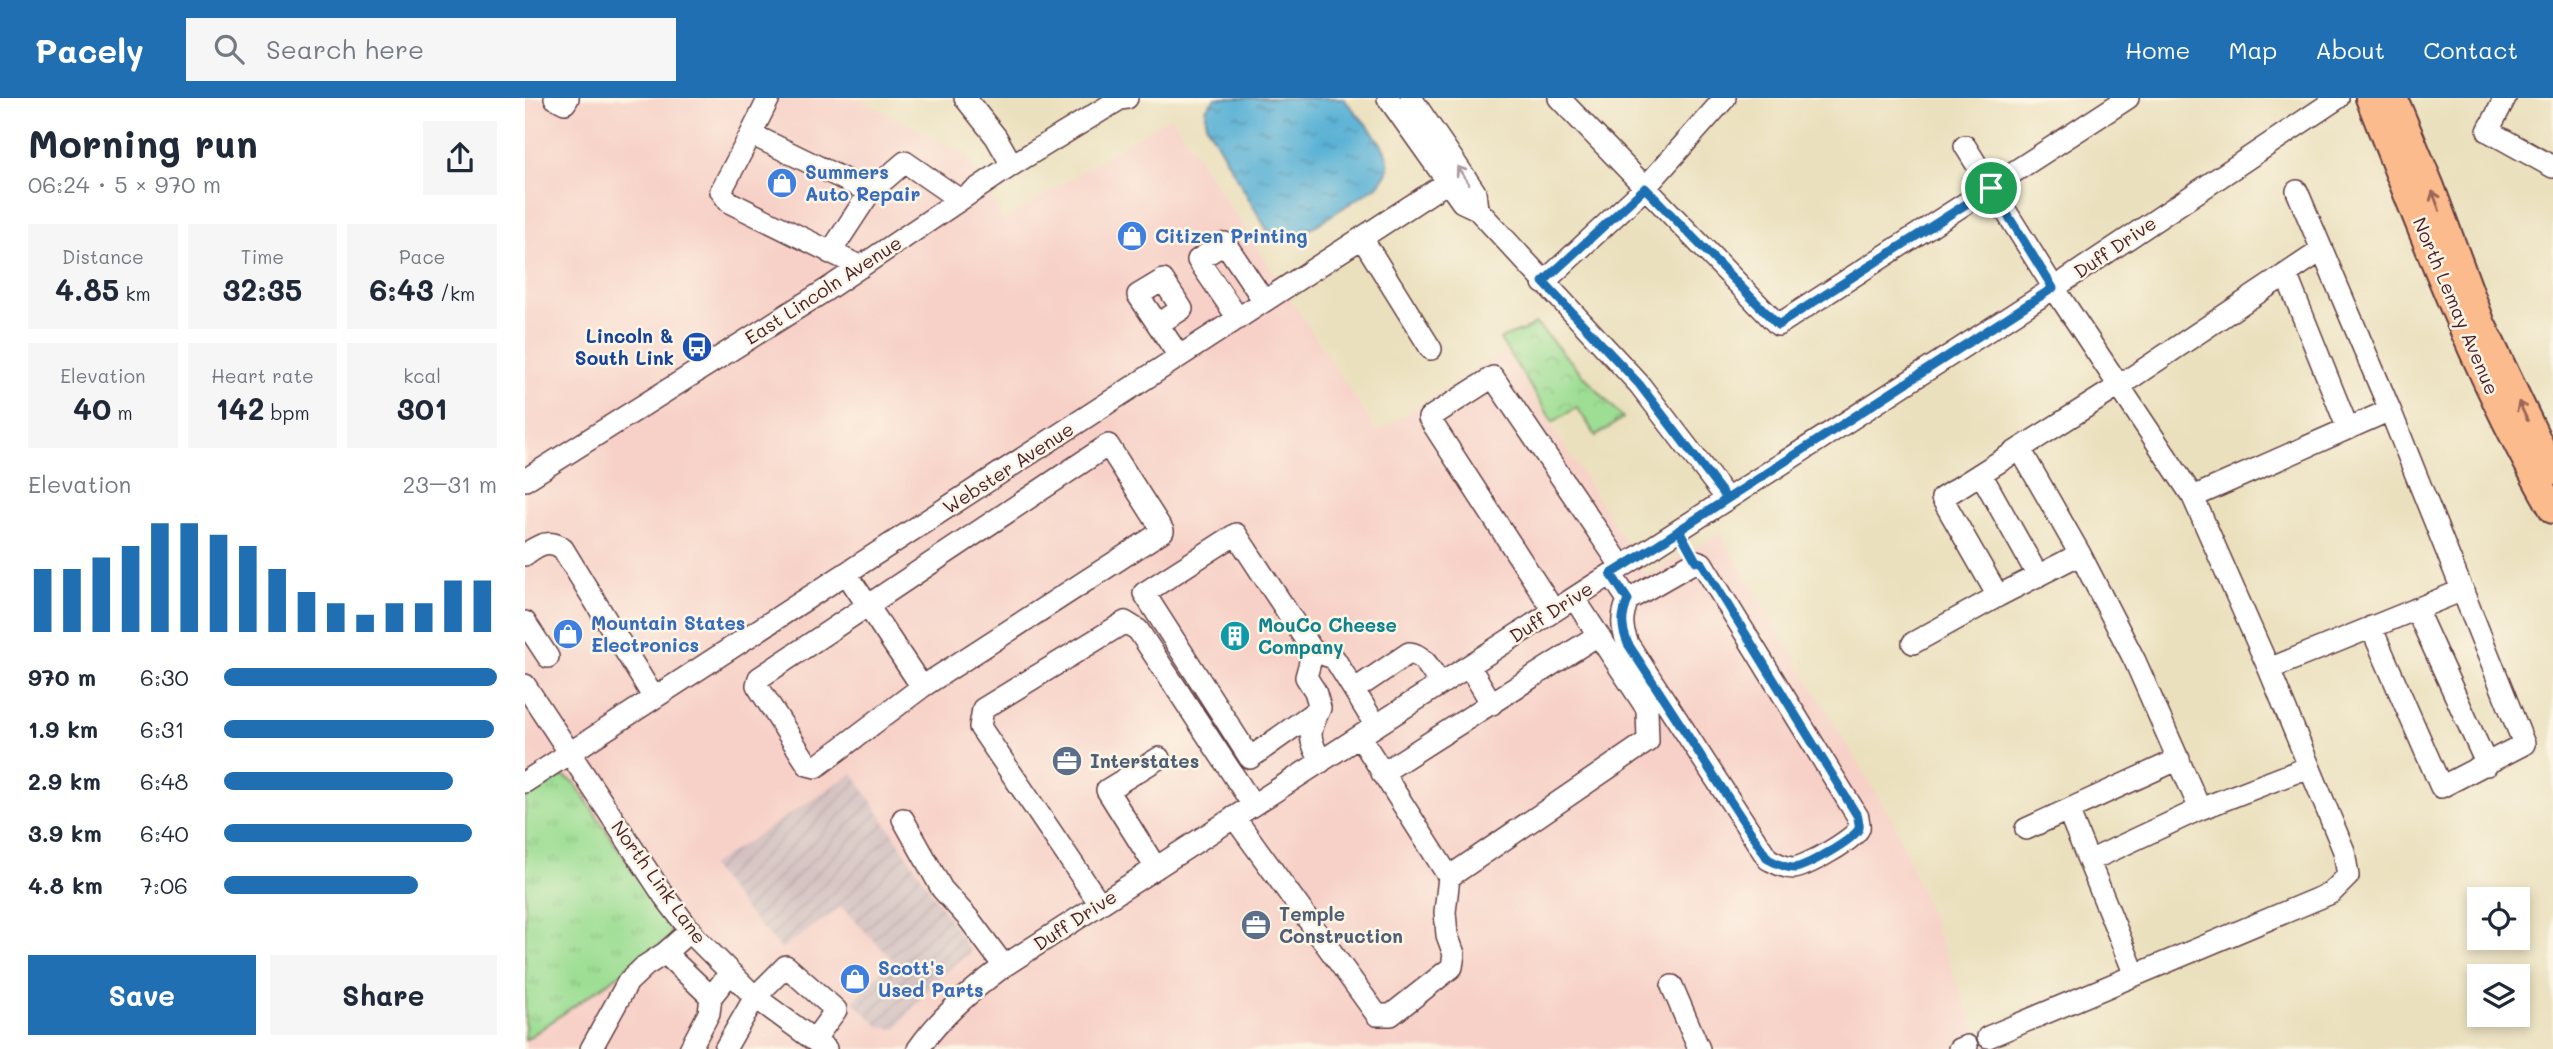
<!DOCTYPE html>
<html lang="en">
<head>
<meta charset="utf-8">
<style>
	body { margin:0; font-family:Mali,sans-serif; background:#f6f6f7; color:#1f2937; height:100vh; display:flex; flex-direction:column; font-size:26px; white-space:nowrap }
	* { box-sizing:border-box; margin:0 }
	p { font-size:23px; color:#747a83 }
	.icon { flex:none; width:38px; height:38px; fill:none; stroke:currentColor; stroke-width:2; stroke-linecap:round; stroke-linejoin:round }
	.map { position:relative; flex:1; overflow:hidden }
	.sheet { display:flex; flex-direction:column; background:#fff; width:525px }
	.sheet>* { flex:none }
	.buttons { position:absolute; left:1942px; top:789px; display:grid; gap:14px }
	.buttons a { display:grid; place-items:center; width:63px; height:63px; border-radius:0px; background:#fff; box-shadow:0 4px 10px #0003; font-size:35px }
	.pin { position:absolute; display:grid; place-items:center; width:60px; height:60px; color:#fff; margin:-30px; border:4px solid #fff; border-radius:50%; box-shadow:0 2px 7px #0007 }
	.round { display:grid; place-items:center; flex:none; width:74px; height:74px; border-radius:0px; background:#f6f6f7 }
	.headline { display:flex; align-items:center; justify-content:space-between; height:119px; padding:0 28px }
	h1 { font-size:38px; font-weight:700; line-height:52px }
	.metrics { display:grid; grid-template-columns:repeat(3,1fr); gap:10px; height:119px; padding:7px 28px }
	.metrics div { display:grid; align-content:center; border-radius:0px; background:#f6f6f7; text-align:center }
	.metrics b { font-size:30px; font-weight:700 }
	.metrics small { font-size:19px; font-weight:400 }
	.metrics p { font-size:19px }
	.chart { height:196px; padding:14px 28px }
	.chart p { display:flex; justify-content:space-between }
	.chart svg { width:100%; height:126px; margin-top:7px; stroke:#1f6fb2; stroke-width:6 }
	.button { display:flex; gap:14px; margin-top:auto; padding:14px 28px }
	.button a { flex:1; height:80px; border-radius:0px; background:#1f6fb2; color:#fff; font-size:28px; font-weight:700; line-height:80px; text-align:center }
	.button a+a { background:#f6f6f7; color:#1f2937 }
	ul { padding:0 28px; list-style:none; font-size:23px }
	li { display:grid; grid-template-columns:112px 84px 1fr; align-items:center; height:52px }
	li i { height:18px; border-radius:9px; background:#1f6fb2 }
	header { display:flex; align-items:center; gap:42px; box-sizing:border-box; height:98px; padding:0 35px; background:#1f6fb2; color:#fff }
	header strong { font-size:33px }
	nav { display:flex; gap:38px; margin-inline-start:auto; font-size:24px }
	.search { width:490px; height:63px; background:#f6f6f7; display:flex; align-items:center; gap:18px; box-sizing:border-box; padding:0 24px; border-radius:0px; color:#747a83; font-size:26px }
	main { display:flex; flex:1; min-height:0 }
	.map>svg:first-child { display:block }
</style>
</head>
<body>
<header>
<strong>Pacely</strong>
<div class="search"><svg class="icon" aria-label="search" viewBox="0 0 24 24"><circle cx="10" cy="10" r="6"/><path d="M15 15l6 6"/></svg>Search here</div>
<nav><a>Home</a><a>Map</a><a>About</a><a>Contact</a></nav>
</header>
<main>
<section class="sheet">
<div class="headline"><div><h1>Morning run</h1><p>06:24 · 5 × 970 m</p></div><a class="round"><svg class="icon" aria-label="share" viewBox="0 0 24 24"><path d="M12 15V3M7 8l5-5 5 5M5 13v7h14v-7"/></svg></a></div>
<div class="metrics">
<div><p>Distance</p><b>4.85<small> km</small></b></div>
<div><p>Time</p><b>32:35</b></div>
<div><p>Pace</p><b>6:43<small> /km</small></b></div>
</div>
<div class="metrics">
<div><p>Elevation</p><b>40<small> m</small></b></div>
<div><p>Heart rate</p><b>142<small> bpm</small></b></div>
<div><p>kcal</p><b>301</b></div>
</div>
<div class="chart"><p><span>Elevation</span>23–31 m</p>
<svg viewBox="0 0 160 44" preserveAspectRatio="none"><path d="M5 44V22M15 44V22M25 44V18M35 44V14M45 44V6M55 44V6M65 44V10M75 44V14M85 44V22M95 44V30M105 44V34M115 44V38M125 44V34M135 44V34M145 44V26M155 44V26"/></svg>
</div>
<ul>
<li><b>970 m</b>6:30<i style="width:100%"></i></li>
<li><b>1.9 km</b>6:31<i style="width:99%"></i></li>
<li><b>2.9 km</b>6:48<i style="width:84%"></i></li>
<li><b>3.9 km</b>6:40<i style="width:91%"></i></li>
<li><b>4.8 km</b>7:06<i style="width:71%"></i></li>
</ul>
<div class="button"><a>Save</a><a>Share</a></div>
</section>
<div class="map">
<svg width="2028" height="951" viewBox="0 0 2028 951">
	<defs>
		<pattern id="industrial-furrows" width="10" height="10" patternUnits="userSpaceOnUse" patternTransform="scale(1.75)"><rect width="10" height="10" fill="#d2bfc0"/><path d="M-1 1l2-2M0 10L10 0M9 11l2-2" fill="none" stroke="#b6a4a5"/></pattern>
		<pattern id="grass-tufts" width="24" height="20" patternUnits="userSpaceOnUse" patternTransform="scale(1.75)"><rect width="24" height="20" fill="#9ede94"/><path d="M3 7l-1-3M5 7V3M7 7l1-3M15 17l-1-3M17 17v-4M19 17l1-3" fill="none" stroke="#8abe80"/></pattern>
		<pattern id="park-crowns" width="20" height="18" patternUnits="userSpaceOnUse" patternTransform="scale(1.75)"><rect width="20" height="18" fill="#9ede94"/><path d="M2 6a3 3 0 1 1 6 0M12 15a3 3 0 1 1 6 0" fill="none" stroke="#8abe80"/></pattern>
		<pattern id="water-ripples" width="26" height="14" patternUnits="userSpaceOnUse" patternTransform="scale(1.75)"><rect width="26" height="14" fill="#58b1d5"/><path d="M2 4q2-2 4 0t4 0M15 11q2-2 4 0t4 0" fill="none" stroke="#4b8fad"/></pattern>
	</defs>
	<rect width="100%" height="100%" fill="#fcf5e5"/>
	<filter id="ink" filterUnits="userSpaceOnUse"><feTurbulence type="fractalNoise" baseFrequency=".0143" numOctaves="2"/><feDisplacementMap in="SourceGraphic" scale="14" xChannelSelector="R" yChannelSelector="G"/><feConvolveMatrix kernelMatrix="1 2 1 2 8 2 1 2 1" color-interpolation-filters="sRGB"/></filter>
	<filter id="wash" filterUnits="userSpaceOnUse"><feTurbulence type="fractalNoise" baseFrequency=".00686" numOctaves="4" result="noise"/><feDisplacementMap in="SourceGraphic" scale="28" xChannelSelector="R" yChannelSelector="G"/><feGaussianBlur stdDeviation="1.57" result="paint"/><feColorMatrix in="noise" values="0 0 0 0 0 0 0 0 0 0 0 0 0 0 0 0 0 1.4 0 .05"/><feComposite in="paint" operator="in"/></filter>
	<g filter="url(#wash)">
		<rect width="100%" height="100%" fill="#eae0bd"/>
		<path fill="#f7d1c8" d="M 0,0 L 333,0 L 441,57 L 479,122 L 646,18 L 852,334 L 980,254 L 1121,477 L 1195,436 L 1368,723 L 1458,951 L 0,951 Z"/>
		<path fill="url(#industrial-furrows)" d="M 328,675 L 446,854 L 410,882 L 371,931 L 355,929 L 328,904 L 368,862 L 316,809 L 256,851 L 218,810 L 185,768 Z"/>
		<path fill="url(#grass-tufts)" stroke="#747e60" stroke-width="2" d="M 38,678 L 49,684 L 146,830 L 145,836 L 147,840 L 0,942 L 0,700 Z"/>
		<path fill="url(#park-crowns)" stroke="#747e60" stroke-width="2" d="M 1010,225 L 1014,229 L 1098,320 L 1071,338 L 1052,309 L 1028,324 L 975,241 L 1004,230 Z"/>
		<path fill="url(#water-ripples)" stroke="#516880" stroke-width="2" d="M 690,0 L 818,0 C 830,15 861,44 863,63 C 865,73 858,80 852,88 L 771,140 L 756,140 L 742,132 L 681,26 L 681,11 Z"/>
	</g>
	<g filter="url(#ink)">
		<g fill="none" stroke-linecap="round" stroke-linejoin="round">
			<g stroke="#623c41" stroke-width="24">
				<path id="minor" d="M 30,0 L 40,5 L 43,0
					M 244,0 L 226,36 L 345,94 L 380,64 L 435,102
					M 440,0 L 471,39 L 487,67
					M 863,0 L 937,104 L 952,111 L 1114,286 L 1202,401
					M 886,0 L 950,94 L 952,111
					M 1034,0 L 1253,227 L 1603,0
					M 1980,0 L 1963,33 L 2028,69
					M 226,36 L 196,93 L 204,104 L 336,169
					M 1440,48 L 1529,190 L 1668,399 L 1865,312 L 1772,93
					M 837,140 L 906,251
					M 305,155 L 345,94
					M 1761,176 L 1823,331
					M 1018,185 L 1120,90 L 1200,0
					M 713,220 L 673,162 L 700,145 L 739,203
					M 633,226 L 657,211 L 638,182 L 613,197 L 654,258
					M 1495,351 L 1555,456 L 1473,498 L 1417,400 L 1594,288 L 1797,152
					M 1456,376 L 1513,478
					M 0,382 L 301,192 L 487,67 L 595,1 L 602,0
					M 1668,399 L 1744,571 L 1938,492
					M 1555,456 L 1610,563 L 1675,711 L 1784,669
					M 0,457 C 12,447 25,440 38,451 L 129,600
					M 321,475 L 397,589 L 638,433 L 583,347 L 234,580 L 232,587 L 283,667 L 291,669 L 397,589
					M 1086,476 L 1103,502 C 1096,519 1096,529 1103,546 L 1243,761 C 1251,765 1259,770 1269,770 C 1280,769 1331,741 1334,730 C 1335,727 1333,723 1333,719 L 1177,465 L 1171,463 L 1103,502
					M 1891,511 L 1962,667
					M 1029,513 L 904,320 L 968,279 L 1097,469
					M 0,524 L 23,559
					M 1846,529 L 1916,689 L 1999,646 L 1865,312
					M 1388,545 L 1473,498
					M 788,553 L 809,560 L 829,592
					M 944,568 L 967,606
					M 0,587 L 139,798 L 171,840 L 230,899 L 301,951
					M 795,610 L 725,660 L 619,495 L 711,436 L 788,553 L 781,579 L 790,593 L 795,610 C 783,636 783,638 796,664
					M 851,628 L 829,592 L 884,555 C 899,556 907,574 915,586
					M 835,639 L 924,779 L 1123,643 L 1122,611 L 1049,500
					M 857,675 L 1073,537
					M 0,684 L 921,85
					M 1543,712 L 1610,877
					M 709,719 L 852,917 L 866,917 L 927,869 L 929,856 L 922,837 L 920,814 L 924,779
					M 378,721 L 417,791 L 444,821 L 479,868
					M 1501,731 L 1654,661
					M 1564,763 L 1675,711
					M 631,770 L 582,692 L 634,660
					M 575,806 L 455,629 L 458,611 L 600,524 L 613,532 L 728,707
					M 140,855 L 186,899
					M 1147,888 L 1174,951
					M 1463,939 L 1806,795 L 1823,778 L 1819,753 L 1744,571
					M 66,951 L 103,884 L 120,868 L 140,855 L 166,832
					M 165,951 L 184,915 L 186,899 L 205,875
					M 200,951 L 230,899 L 261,868 L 311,912 L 289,942
					M 393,951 C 417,917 446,893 479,868 L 1529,190 L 1813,0
					M 1434,951 L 1442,948"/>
			</g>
			<g stroke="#623c41" stroke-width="30">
				<path id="major" d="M 1844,0 C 1899,139 1953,282 2028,412
					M 1869,0 L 1906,89 L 1957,226 L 2028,374"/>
			</g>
			<use href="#minor" stroke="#fff" stroke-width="21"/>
			<use href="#major" stroke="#fbbb8d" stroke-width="26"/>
		</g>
		<defs><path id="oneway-shaft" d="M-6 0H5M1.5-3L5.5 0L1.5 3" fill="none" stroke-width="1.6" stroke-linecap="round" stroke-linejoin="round" transform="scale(1.75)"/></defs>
		<use stroke="#ae9aa0" href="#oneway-shaft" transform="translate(938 77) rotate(-124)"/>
		<g stroke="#9a6557">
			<use href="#oneway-shaft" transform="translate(1911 103) rotate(-110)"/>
			<use href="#oneway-shaft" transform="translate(1998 313) rotate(-115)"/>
		</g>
	</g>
	<g fill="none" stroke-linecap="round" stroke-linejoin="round" filter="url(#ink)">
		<g stroke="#fff" stroke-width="14">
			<path id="route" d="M 1466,90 L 1253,227 L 1120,90 L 1018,184 L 1114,286 L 1202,401 L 1154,432 L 1171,463 L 1177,465 L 1333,719 C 1333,723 1335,727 1334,730 C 1331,741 1280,769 1269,770 C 1259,770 1251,765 1243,761 L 1103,546 C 1096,529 1096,519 1103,502 L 1086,476 C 1125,452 1164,426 1202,401 L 1528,190 L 1466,90"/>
		</g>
		<use href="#route" stroke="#1f6fb2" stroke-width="9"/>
	</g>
	<defs>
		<g id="shop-disc" transform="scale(1.575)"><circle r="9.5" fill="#3f7fe0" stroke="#fcf5e5"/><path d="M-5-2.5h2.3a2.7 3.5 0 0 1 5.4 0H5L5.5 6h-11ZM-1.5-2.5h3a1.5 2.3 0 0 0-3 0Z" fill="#fff"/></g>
		<g id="bus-disc" transform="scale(1.575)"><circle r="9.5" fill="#1a4fb4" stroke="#fcf5e5"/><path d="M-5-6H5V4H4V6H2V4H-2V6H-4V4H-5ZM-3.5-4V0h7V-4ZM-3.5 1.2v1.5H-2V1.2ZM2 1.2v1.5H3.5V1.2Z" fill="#fff"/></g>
		<g id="building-disc" transform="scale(1.575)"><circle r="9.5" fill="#0f9aa8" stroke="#fcf5e5"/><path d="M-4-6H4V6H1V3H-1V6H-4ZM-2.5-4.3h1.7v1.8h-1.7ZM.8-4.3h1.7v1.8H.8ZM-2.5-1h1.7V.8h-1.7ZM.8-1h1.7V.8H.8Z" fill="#fff"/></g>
		<g id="office-disc" transform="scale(1.575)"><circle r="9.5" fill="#5c6f8a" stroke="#fcf5e5"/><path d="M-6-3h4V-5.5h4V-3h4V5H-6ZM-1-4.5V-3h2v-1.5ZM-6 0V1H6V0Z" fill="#fff"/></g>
	</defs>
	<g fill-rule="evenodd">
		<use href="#shop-disc" x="257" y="85"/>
		<use href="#shop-disc" x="607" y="138"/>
		<use href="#bus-disc" x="172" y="249"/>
		<use href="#shop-disc" x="43" y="536"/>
		<use href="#building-disc" x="710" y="538"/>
		<use href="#office-disc" x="542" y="663"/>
		<use href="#office-disc" x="731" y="827"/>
		<use href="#shop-disc" x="330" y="881"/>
	</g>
	<g text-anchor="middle" stroke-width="5" stroke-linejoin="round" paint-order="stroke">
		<g font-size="19" font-weight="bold" fill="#366cbe" stroke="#fcf5e5" text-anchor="start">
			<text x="280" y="81">Summers<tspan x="280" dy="22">Auto Repair</tspan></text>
			<text x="630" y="145">Citizen Printing</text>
			<text x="66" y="532">Mountain States<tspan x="66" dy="22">Electronics</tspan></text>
			<text x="353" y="877">Scott's<tspan x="353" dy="22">Used Parts</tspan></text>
		</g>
		<g font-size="19" fill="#4a1f2b" stroke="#fcf5e5">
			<text transform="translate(1590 149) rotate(-34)" y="7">Duff Drive</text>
			<text transform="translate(298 192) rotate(-33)" y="7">East Lincoln Avenue</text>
			<text transform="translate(1931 208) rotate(67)" y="7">North Lemay Avenue</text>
			<text transform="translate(483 370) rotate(-33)" y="7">Webster Avenue</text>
			<text transform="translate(1026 514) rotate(-33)" y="7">Duff Drive</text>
			<text transform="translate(134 784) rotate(54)" y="7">North Link Lane</text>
			<text transform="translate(550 822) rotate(-33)" y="7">Duff Drive</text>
		</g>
		<g font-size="19" font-weight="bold" fill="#164399" stroke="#fcf5e5" text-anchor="end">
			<text x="149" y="245">Lincoln &amp;<tspan x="149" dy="22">South Link</tspan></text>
		</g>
		<g font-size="19" font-weight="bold" fill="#0d838f" stroke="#fcf5e5" text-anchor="start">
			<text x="733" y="534">MouCo Cheese<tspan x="733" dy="22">Company</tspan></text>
		</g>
		<g font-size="19" font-weight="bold" fill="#4e5e75" stroke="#fcf5e5" text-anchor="start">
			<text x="565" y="670">Interstates</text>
			<text x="754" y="823">Temple<tspan x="754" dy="22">Construction</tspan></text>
		</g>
	</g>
</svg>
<div class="buttons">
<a><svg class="icon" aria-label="locate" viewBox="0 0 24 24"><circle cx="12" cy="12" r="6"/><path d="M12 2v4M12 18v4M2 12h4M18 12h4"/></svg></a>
<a><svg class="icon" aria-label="layers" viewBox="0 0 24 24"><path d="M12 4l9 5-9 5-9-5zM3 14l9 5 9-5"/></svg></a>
</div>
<div class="pin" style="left:1466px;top:90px;background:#1e9e55"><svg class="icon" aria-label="arrive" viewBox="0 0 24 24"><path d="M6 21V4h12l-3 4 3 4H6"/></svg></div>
</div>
</main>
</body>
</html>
